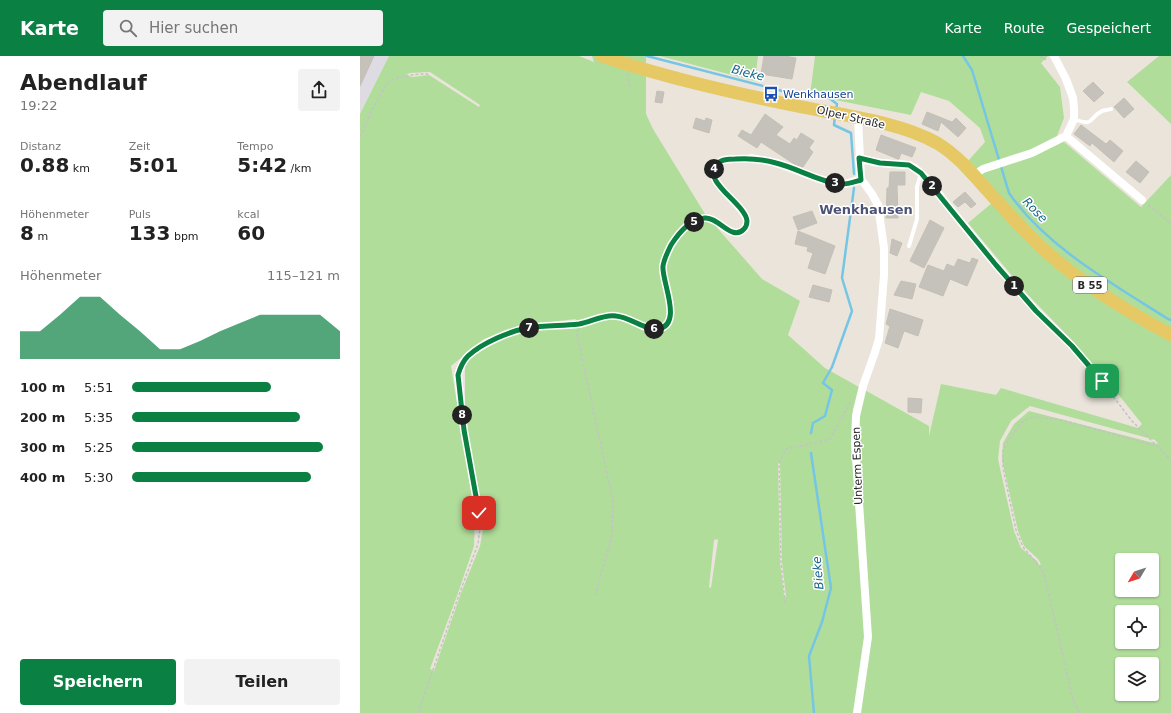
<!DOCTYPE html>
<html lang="de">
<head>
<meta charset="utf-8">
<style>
	body { margin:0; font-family:"DejaVu Sans",sans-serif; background:#f2f2f2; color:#222; height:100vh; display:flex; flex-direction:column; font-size:15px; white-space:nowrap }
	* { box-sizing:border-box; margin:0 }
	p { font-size:13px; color:#767676 }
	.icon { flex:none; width:22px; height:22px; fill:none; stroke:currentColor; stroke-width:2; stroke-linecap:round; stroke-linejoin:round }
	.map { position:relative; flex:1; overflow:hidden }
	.side { display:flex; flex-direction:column; background:#fff; width:360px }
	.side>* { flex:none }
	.needle { width:26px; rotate:231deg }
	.controls { position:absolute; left:755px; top:497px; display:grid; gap:8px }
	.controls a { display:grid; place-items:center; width:44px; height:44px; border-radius:4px; background:#fff; box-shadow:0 1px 3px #0004; font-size:20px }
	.pin { position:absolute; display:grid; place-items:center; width:34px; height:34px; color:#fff; margin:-17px; border-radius:8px; box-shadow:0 2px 6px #0006 }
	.km { position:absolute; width:20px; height:20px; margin:-10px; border-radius:50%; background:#222; color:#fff; font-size:11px; line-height:20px; text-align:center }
	.round { display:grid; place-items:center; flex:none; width:42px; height:42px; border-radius:4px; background:#f2f2f2 }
	.headline { display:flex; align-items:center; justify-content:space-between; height:68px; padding:0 20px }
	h1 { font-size:22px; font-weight:800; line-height:30px }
	.metrics { display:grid; grid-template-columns:repeat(3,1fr); gap:6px; height:68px; padding:4px 20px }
	.metrics div { display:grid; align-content:center }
	.metrics b { font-size:20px; font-weight:800 }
	.metrics small { font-size:11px; font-weight:400 }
	.metrics p { font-size:11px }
	.chart { height:112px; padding:8px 20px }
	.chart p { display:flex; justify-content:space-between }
	.chart svg { width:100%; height:72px; margin-top:4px; fill:#0b8043; opacity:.7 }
	.primary-button { display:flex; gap:8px; margin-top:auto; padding:8px 20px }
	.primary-button a { flex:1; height:46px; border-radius:4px; background:#0b8043; color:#fff; font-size:16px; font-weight:800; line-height:46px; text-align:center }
	.primary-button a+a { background:#f2f2f2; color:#222 }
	ul { padding:0 20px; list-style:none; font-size:13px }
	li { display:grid; grid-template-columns:64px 48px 1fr; align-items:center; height:30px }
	li i { height:10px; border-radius:5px; background:#0b8043 }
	header { display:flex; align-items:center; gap:24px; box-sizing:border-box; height:56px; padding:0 20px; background:#0b8043; color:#fff }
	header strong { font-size:19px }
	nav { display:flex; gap:22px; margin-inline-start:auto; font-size:14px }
	.search { width:280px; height:36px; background:#f2f2f2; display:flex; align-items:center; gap:10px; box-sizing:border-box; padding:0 14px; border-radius:4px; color:#767676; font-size:15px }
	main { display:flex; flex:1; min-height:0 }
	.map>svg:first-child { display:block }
</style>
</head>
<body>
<header>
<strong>Karte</strong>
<div class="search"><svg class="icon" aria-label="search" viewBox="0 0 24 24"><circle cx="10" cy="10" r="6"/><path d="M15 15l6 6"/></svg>Hier suchen</div>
<nav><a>Karte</a><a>Route</a><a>Gespeichert</a></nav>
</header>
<main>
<section class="side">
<div class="headline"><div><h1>Abendlauf</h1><p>19:22</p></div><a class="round"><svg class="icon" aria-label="share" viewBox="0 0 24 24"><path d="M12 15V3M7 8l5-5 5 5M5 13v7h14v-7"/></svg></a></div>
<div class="metrics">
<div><p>Distanz</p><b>0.88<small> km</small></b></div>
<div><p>Zeit</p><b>5:01</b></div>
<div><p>Tempo</p><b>5:42<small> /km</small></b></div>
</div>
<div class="metrics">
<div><p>Höhenmeter</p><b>8<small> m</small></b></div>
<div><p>Puls</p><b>133<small> bpm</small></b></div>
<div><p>kcal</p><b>60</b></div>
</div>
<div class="chart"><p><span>Höhenmeter</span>115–121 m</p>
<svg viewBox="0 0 160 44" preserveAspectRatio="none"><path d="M0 44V27L10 27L20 17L30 6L40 6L50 17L60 27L70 38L80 38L90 33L100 27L110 22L120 17L130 17L140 17L150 17L160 27V44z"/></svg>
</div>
<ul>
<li><b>100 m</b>5:51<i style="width:67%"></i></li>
<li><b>200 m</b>5:35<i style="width:81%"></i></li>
<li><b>300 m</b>5:25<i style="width:92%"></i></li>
<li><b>400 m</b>5:30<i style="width:86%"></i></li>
</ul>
<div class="primary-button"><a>Speichern</a><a>Teilen</a></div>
</section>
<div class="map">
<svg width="811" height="657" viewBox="0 0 811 657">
	<rect width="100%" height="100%" fill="#eae4db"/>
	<path fill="#dedbe3" d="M 0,0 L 29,0 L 0,58 Z"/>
	<path fill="#b1dd9b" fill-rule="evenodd" d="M 29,0 L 219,0 L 234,6 L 232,0 L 286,0 L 286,58 L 293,73 L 345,158 L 402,223 L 440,245 L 428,279 L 465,312 L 499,331 L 493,353 L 492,362 L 506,563 L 504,598 L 495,657 L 0,657 L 0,58 ZM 70,16 L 120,49 L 119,51 L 69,19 L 52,21 L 46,19 L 50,17 ZM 216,263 L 215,265 L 167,273 L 132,287 L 112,300 L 105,310 L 105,374 L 123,473 L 120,490 L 101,537 L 74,615 L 70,613 L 98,537 L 114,490 L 115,460 L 91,310 L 124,283 L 166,269 ZM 418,407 L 420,408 L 422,506 L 426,541 L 424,540 L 420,506 ZM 358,483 L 358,484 L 351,532 L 349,531 L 354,484 Z
		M 300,0 L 398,0 L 395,25 Z
		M 455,0 L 688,0 L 681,7 L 700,31 L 704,62 L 697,80 L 781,151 L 811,119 L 811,657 L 500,657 L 509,601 L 498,356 L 503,333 L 569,370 L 569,380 L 581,328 L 636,339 L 641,332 L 778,372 L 782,368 L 750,328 L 712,284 L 670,241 L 608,167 L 632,147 L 600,114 L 625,86 L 620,72 L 589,45 L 561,36 L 551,59 L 450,39 ZM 670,350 L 795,384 L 798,388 L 669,355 L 654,368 L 643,387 L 642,404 L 658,475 L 664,490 L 678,503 L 681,508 L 679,509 L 677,505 L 661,492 L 654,475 L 638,403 L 640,385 L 651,365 ZM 762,504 L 792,504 L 792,534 L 762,534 ZM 762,556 L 792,556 L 792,586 L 762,586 ZM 762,608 L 792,608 L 792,638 L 762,638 Z
		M 799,0 L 811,0 L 811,68 L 767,26 Z"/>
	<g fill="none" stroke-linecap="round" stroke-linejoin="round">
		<path stroke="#75c6e5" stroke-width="2.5" d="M 287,0 L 426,36 L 469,42 L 477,48 L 476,54
			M 603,0 L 612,14 L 649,137 C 686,191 753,228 808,263 L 811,264
			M 475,60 L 474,69 L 491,77 L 494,118
			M 451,377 L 453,367 L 465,360 L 472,334 L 463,327 L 472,311 L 492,255 L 482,222 L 494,132
			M 451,397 L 471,532 L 462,566 L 449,600 L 454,657"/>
	</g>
	<path fill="#c5c1bb" stroke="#c5bfb5" d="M 0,0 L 14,0 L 0,30 Z
		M 404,0 L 425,0 L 436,2 L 432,23 L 401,18 Z
		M 733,26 L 744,37 L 734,46 L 723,35 Z
		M 297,35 L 304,36 L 302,47 L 295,46 Z
		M 764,42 L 774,53 L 764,62 L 754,51 Z
		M 567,56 L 592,66 L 596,62 L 606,72 L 598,81 L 581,66 L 578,75 L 562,68 Z
		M 405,58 L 423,71 L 416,79 L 430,88 L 434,82 L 437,84 L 441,77 L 454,85 L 449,92 L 453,96 L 443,111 L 434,108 L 401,86 L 397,92 L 378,80 L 382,74 L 391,79 Z
		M 336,62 L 345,65 L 346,62 L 352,64 L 349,77 L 333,72 Z
		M 721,69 L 746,88 L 750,84 L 763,95 L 754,106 L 732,87 L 730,90 L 714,78 Z
		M 521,79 L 556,92 L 552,101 L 541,97 L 539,103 L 538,103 L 516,94 Z
		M 776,105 L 789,116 L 780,127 L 766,116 Z
		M 530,116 L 545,116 L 545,129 L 537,129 L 538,162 L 526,162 L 527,132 L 529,132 Z
		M 605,136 L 616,148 L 611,152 L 605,146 L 598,151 L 593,146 Z
		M 452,155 L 457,167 L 438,174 L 433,161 Z
		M 570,164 L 584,172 L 564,212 L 550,205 Z
		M 438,175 L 475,190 L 465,218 L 448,212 L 453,197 L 447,195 L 448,191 L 435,188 Z
		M 532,183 L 542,187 L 537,200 L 530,197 Z
		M 612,202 L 618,204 L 607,230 L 590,223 L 583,240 L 559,231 L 568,209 L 584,215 L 587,208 L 594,211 L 598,203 L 610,207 Z
		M 541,225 L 556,228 L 552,243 L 534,239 Z
		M 453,229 L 472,234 L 469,246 L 449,241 Z
		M 530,253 L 563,264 L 558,280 L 544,275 L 538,292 L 525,287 L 530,270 L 526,268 Z
		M 548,342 L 562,343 L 561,357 L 548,356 Z"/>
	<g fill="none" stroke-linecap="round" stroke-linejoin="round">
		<path stroke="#c3c3c3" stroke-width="1.5" stroke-dasharray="3 2" stroke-linecap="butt" d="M 679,0 L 687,4
			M 267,18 L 270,32
			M 0,81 C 5,70 22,29 32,24 C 44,19 57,18 69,18
			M 788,149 L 811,168
			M 618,187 L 676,255 L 695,272 L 728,308 L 772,365 L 811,404
			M 219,268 L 217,279 L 253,445 L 252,480 L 235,540
			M 425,547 L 421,506 L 419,407 L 426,393 L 433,391 L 438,391 L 470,383 L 491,345
			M 58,657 L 100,536 L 118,488 L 120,472 L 119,457 L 104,374 L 98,319 C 105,292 142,277 167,272 C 184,269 202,270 218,268 C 231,266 244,258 257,260 C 269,261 291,278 302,272 C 320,262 303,228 303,212 C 303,205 307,196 311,190 C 319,176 334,159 351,163 C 362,165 378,189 386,170 C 394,150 347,133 354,112 C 358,101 374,103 383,103
			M 719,657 L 713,643 L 684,518 L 680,511 L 663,491 L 656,474 L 643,412 L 643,395 L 648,385 L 660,368 L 669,362 L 678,361 L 702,364 L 796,390"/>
		<path stroke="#fff" stroke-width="4" d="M 714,63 C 735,71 727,63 742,55 C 744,54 749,54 751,53
			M 549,190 L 557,163 L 557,131 L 561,117"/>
		<path stroke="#fff" stroke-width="8" d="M 498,62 L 501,123
			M 706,80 L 782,144
			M 391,102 L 417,107 L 459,123 L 480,128 L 488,127 L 501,123
			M 499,103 L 520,107 L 549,109 L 555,112 L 567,123 L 613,181
			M 614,119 L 623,113 L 672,97 L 706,80 L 714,63 L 714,52 L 713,42 L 706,23 L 694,0
			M 497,657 L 508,581 L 495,387 L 496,360 L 503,330 L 515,296 L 519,283 L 524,219 L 524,192 L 518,149 L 512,138 L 501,123"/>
		<path stroke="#e6c964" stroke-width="13" d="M 242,0 C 307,22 374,37 442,51 C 483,59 540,66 577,87 C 597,99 612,117 627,134 C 645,154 662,173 681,191 C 720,227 765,254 811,279"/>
	</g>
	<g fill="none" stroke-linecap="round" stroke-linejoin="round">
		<g stroke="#fff" stroke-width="8">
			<path id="route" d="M 119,457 L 104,374 L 98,319 C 100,312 103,305 108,300 C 122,287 150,275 168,272 C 185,269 202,270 219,268 C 231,266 244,258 256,260 C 270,261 286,275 298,273 C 324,269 301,224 303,210 C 304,203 308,195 311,189 C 318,178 330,163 345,162 C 359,161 372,186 384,173 C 386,171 387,168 387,165 C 386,148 340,125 357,108 C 361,103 369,103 375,103 C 389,102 402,103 416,107 C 437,112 457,125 479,128 C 487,129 494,126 501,124 L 499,102 L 520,107 L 549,109 L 561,117 L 636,209 L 676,255 L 712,290 L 742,325"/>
		</g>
		<use href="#route" stroke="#0b8043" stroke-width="5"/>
	</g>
	<defs>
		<g id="bus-bare" transform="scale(1.2)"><path d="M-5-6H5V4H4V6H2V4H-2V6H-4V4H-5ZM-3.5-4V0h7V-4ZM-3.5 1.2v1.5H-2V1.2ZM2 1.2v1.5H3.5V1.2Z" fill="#1a4fb4" stroke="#fff" stroke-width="2.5" paint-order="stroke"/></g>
	</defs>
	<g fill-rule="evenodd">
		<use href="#bus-bare" x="411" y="38"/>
	</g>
	<g text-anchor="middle" stroke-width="3" stroke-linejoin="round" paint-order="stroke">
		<rect fill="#fff" stroke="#686868" stroke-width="1" x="713" y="221" width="34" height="16" rx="3"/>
		<g font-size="10" font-weight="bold" fill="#282828">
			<text x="730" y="233">B 55</text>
		</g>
		<g font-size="11" fill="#164399" stroke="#fff" text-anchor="start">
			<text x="423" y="42">Wenkhausen</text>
		</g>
		<g font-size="11" fill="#282828" stroke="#fff">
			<text transform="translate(491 61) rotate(13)" y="4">Olper Straße</text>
			<text transform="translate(497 410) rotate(-92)" y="4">Unterm Espen</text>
		</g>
		<g font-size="12" font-style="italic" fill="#17648e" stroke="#fff">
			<text transform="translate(388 17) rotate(14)" y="4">Bieke</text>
			<text transform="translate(675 154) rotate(46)" y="4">Rose</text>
			<text transform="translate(458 517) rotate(-95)" y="4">Bieke</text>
		</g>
		<g font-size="13" font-weight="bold" fill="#4c5376" stroke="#fff">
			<text x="506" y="158">Wenkhausen</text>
		</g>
	</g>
</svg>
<div class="controls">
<a><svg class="needle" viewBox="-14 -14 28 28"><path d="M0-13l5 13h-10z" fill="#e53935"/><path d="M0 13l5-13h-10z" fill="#767676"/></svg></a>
<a><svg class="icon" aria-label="locate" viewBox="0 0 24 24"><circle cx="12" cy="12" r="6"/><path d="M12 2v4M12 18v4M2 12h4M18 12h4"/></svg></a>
<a><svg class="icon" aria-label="layers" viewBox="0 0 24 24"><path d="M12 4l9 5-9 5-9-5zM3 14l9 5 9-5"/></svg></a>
</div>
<div class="pin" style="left:742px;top:325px;background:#1e9e55"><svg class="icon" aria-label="arrive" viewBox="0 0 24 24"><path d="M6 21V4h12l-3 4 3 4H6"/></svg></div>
<div class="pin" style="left:119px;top:457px;background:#d93025"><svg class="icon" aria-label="check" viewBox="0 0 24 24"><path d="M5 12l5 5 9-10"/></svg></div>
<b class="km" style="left:654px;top:230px">1</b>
<b class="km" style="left:572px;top:130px">2</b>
<b class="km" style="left:475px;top:127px">3</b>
<b class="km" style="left:354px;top:113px">4</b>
<b class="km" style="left:334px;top:166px">5</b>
<b class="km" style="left:294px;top:273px">6</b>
<b class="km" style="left:169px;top:272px">7</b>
<b class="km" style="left:102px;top:359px">8</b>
</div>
</main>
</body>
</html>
